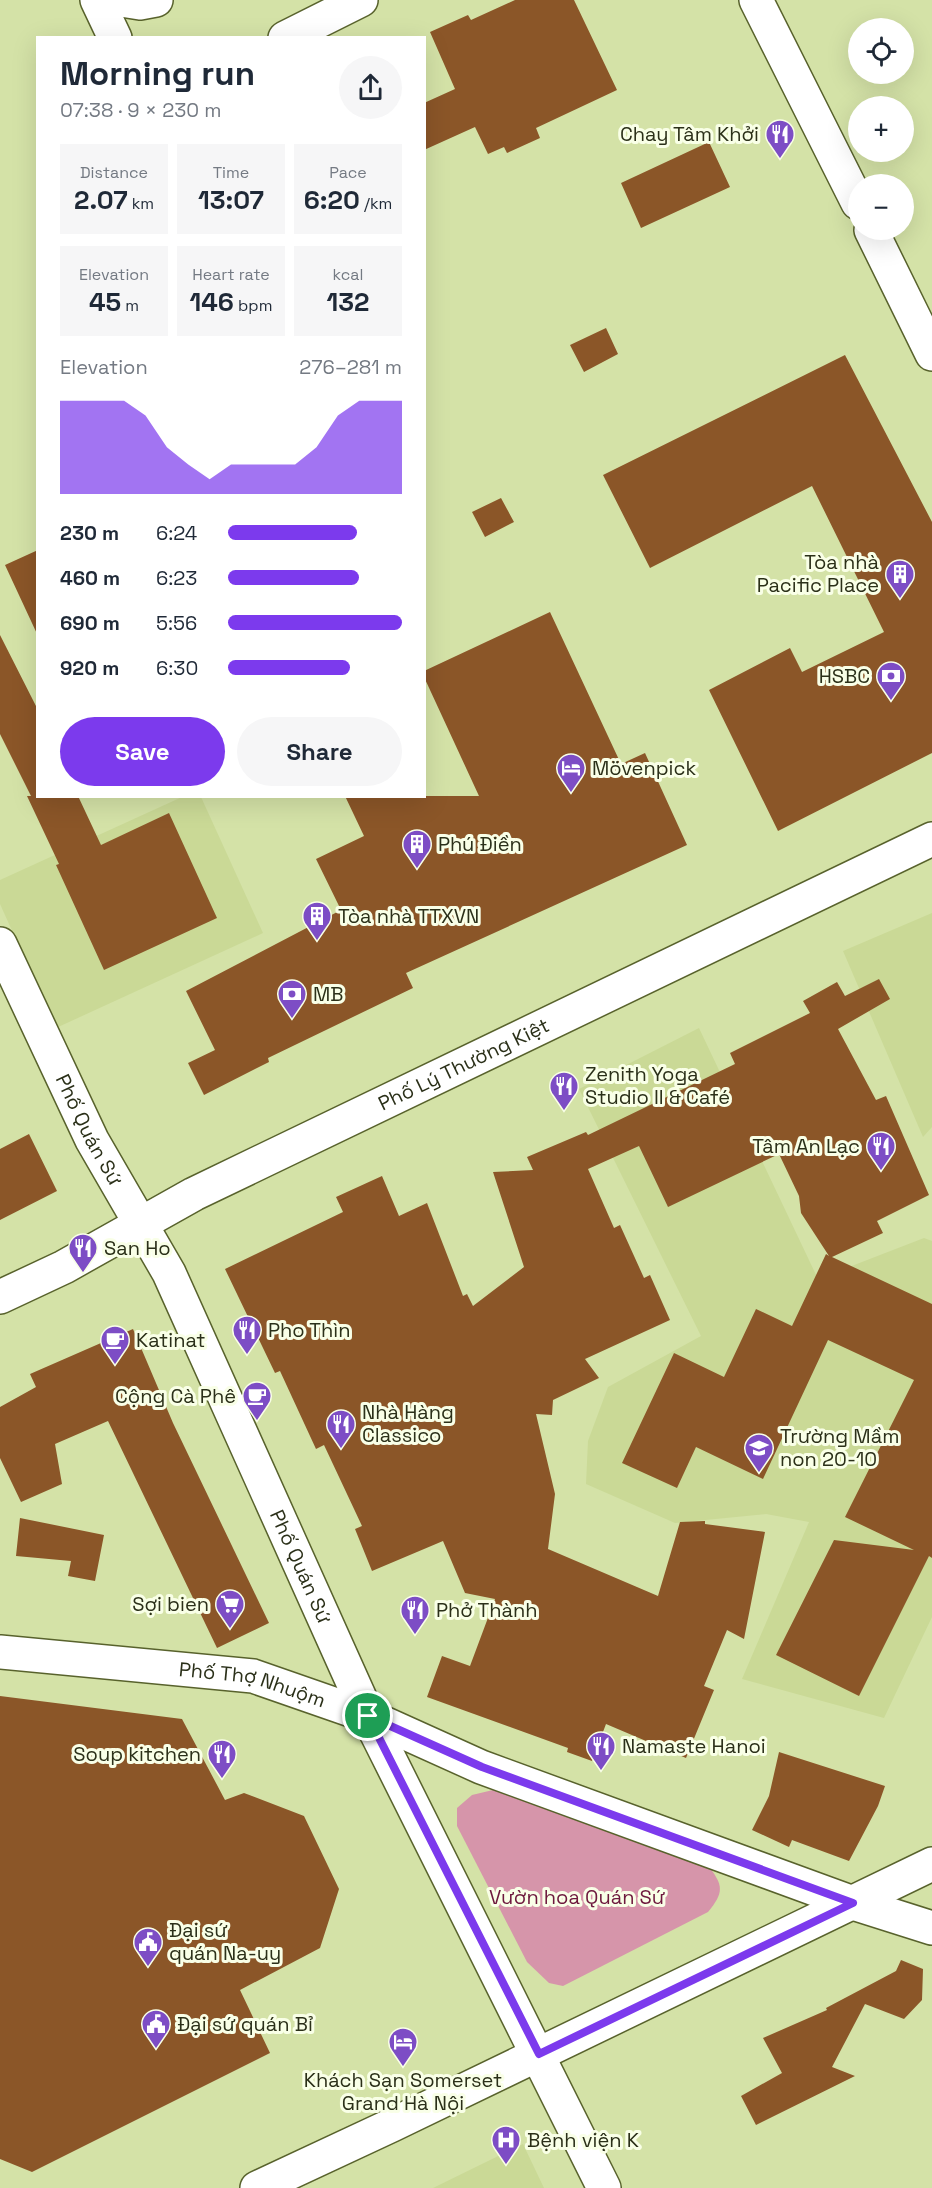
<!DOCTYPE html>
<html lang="en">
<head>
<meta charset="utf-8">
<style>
	body { margin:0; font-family:"Space Grotesk",sans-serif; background:#f6f6f7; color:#1f2937; height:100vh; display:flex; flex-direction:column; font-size:22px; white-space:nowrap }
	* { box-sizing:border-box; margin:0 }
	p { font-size:20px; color:#747a83 }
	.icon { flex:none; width:33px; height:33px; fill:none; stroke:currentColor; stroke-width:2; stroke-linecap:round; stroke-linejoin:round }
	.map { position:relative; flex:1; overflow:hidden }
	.panel { position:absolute; left:36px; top:36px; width:390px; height:762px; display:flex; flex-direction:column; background:#fff; border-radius:0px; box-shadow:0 6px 24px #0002 }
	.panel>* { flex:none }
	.fabs { position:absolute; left:848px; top:18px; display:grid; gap:12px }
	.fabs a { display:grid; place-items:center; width:66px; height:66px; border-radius:50%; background:#fff; box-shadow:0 6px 24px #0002; font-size:30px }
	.pin { position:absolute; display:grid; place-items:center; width:51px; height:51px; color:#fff; margin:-26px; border:3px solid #fff; border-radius:50%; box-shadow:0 2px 6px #0007 }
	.round { display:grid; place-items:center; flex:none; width:63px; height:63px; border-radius:32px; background:#f6f6f7 }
	.head { display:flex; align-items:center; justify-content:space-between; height:102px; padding:0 24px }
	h1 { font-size:33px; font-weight:700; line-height:45px }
	.stats { display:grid; grid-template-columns:repeat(3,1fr); gap:9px; height:102px; padding:6px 24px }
	.stats div { display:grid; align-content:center; border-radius:0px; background:#f6f6f7; text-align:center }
	.stats b { font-size:26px; font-weight:700 }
	.stats small { font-size:16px; font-weight:400 }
	.stats p { font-size:16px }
	.chart { height:168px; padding:12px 24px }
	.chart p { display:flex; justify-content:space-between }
	.chart svg { width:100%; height:108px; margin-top:6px; fill:#7c3aed; opacity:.7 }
	.button { display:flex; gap:12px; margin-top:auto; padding:12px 24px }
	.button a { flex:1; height:69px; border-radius:36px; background:#7c3aed; color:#fff; font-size:24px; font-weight:700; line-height:69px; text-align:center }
	.button a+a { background:#f6f6f7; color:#1f2937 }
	ul { padding:0 24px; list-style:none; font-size:20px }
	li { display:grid; grid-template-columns:96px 72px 1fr; align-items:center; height:45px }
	li i { height:15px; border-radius:8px; background:#7c3aed }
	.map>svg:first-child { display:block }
</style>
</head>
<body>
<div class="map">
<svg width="932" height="2188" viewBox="0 0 932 2188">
	<rect width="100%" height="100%" fill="#d4e2a7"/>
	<path fill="#cad996" d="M 182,797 L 201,797 L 263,933 L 56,1028 L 0,904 L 0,880 Z
		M 932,913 L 932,1127 L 923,1137 L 843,951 Z
		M 699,1028 L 818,1279 L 924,1238 L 932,1241 L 932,1617 L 884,1718 L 742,1679 L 809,1522 L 766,1514 L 675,1523 L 586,1484 L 588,1441 L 608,1387 L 701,1336 L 579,1089 Z
		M 523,2144 L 544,2188 L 433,2188 Z"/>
	<path fill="#d695aa" d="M 493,1790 L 707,1864 C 723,1885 725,1891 708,1912 L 563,1986 L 549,1983 L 527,1962 L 457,1826 L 457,1808 L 472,1795 Z"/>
	<path fill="#8b5628" d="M 515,0 L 574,0 L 617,90 L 536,128 L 540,138 L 507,153 L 504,147 L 488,154 L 475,127 L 424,150 L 424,103 L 455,89 L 430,32 L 468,15 L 471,20 Z
		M 709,142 L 730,187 L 641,228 L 621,183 Z
		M 606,328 L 618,354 L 584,372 L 570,345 Z
		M 845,355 L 932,522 L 932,753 L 778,831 L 709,690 L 790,648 L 802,672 L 884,632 L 812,486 L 650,568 L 603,475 Z
		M 501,498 L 514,522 L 485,537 L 472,512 Z
		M 38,550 L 38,636 L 5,565 Z
		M 550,612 L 621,764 L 645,753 L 687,845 L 406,973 L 413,988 L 268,1058 L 269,1062 L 204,1095 L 188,1063 L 215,1050 L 186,991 L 341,910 L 316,859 L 364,836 L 345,796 L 479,796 L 424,677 L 424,671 Z
		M 0,635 L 38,710 L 38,796 L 78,796 L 101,845 L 169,813 L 217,918 L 104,970 L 56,865 L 59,864 L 27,796 L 31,796 L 0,734 Z
		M 879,979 L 890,999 L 838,1029 L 876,1100 L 886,1096 L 929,1195 L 877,1221 L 883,1233 L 832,1257 L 932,1304 L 932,1558 L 929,1556 L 859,1696 L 776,1655 L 834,1540 L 914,1550 L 845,1517 L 914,1380 L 828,1340 L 763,1479 L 696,1447 L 677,1488 L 622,1463 L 674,1353 L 724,1377 L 756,1309 L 792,1326 L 826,1254 L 829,1256 L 801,1213 L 799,1196 L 779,1154 L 668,1207 L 639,1146 L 588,1169 L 614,1228 L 620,1225 L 644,1278 L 650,1275 L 670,1320 L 585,1359 L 599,1378 L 553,1400 L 552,1415 L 536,1414 L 555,1494 L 548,1549 L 658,1596 L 680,1522 L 705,1521 L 705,1524 L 765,1532 L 744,1639 L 727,1630 L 704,1686 L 714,1690 L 686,1758 L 606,1724 L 592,1761 L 567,1752 L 568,1748 L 427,1697 L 442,1656 L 470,1666 L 495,1599 L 465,1593 L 443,1541 L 372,1571 L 355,1529 L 362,1526 L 324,1445 L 316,1449 L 280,1371 L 275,1373 L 225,1269 L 343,1212 L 336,1197 L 382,1176 L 399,1216 L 427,1203 L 463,1296 L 467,1294 L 473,1306 L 524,1267 L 493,1172 L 533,1170 L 527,1157 L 586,1132 L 588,1135 L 735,1064 L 730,1053 L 810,1013 L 803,1001 L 837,982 L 845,996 Z
		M 29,1134 L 57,1191 L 0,1220 L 0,1149 Z
		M 133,1329 L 173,1423 L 269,1623 L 217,1648 L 108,1421 L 55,1444 L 62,1484 L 21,1502 L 0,1458 L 0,1407 L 36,1387 L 30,1374 Z
		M 20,1518 L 104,1535 L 95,1581 L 68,1576 L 71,1561 L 16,1556 Z
		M 0,1696 L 182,1719 L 225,1800 L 244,1793 L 304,1816 L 339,1889 L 320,1948 L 240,1990 L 270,2053 L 32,2172 L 0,2159 Z
		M 779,1752 L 885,1786 L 878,1806 L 849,1861 L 792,1840 L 789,1847 L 752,1830 L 769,1796 Z
		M 901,1960 L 923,1969 L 922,2000 L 904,2019 L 865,2004 L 832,2067 L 855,2076 L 756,2125 L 741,2096 L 782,2073 L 763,2038 L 827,2010 L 826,2008 L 896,1971 Z"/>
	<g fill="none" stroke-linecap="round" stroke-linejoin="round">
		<g stroke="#58622c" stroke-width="36">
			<g id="minor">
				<path d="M 121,0 L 140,3 L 156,0"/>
				<path id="s1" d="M 0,1652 L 253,1676 L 368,1716 L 481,1767 L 853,1903 L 932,1928"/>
			</g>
		</g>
		<g stroke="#58622c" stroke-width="36">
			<g id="tertiary">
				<path d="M 97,0 L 115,38"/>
				<path d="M 756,0 L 858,203"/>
				<path d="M 285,38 L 361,0"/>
				<path d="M 871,230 L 932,354"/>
				<path id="s2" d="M 0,944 L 92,1140 L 169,1273 L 368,1716 L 604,2188"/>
				<path id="s3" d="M 0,1297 L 64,1267 L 194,1194 L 932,839"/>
			</g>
		</g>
		<g stroke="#58622c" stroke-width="36">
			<path id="secondary" d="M 257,2188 L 392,2125 L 932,1864"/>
		</g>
		<use href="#minor" stroke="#fff" stroke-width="33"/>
		<use href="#tertiary" stroke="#fff" stroke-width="33"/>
		<use href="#secondary" stroke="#fff" stroke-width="33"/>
	</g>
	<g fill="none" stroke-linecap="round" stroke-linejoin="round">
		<g stroke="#fff" stroke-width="12">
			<path id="route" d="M 368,1716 L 482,1767 L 853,1903 L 539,2054 Z"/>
		</g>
		<use href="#route" stroke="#7c3aed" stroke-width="8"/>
	</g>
	<defs>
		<g id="restaurant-pin" transform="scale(1.5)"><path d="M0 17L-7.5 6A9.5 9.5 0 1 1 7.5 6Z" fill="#7d4dc5" stroke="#f9ffe7"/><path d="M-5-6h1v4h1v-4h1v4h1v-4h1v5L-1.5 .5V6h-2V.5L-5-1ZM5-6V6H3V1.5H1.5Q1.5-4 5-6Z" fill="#fff"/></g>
		<g id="building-pin" transform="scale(1.5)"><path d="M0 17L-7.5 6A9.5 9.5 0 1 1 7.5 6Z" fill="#7d4dc5" stroke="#f9ffe7"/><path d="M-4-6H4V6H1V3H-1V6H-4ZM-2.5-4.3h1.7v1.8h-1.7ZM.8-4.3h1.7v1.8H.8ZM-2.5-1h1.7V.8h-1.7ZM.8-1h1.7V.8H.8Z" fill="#fff"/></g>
		<g id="bank-pin" transform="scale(1.5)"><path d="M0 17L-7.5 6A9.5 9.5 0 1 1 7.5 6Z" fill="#7d4dc5" stroke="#f9ffe7"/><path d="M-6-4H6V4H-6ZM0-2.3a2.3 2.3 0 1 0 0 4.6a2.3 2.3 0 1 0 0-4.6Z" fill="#fff"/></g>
		<g id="hotel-pin" transform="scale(1.5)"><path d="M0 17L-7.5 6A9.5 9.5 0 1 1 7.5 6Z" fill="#7d4dc5" stroke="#f9ffe7"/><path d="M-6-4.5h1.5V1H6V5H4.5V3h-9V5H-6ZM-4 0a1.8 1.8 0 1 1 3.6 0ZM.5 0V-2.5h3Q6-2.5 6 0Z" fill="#fff"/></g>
		<g id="cafe-pin" transform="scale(1.5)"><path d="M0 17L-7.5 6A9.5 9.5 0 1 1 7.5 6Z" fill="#7d4dc5" stroke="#f9ffe7"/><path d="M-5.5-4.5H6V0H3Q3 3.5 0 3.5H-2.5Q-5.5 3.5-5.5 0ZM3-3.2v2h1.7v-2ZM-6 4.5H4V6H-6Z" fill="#fff"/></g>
		<g id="school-pin" transform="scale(1.5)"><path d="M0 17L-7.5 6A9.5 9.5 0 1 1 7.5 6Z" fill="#7d4dc5" stroke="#f9ffe7"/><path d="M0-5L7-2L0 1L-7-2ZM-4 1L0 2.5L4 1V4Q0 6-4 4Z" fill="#fff"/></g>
		<g id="supermarket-pin" transform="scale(1.5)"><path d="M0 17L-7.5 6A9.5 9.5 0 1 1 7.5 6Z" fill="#7d4dc5" stroke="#f9ffe7"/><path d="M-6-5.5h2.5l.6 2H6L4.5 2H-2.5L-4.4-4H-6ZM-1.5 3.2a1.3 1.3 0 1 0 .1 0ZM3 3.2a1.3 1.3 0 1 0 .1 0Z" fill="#fff"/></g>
		<g id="civic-pin" transform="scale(1.5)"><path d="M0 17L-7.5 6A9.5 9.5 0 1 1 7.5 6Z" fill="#7d4dc5" stroke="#f9ffe7"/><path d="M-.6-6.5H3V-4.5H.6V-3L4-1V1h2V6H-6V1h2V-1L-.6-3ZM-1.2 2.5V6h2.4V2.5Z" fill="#fff"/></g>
		<g id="hospital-pin" transform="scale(1.5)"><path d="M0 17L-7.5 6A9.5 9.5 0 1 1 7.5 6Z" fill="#7d4dc5" stroke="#f9ffe7"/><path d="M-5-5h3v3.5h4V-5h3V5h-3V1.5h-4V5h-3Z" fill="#fff"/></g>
	</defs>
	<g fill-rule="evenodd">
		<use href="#restaurant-pin" x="780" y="134"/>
		<use href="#building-pin" x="900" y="574"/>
		<use href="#bank-pin" x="891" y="676"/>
		<use href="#hotel-pin" x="571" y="768"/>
		<use href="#building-pin" x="417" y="844"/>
		<use href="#building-pin" x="317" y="916"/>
		<use href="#bank-pin" x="292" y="994"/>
		<use href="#restaurant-pin" x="564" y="1086"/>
		<use href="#restaurant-pin" x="881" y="1146"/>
		<use href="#restaurant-pin" x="83" y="1248"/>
		<use href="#restaurant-pin" x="247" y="1330"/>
		<use href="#cafe-pin" x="115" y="1340"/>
		<use href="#cafe-pin" x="257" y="1396"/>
		<use href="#restaurant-pin" x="341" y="1424"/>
		<use href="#school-pin" x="759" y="1448"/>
		<use href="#supermarket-pin" x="230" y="1604"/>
		<use href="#restaurant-pin" x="415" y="1610"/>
		<use href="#restaurant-pin" x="601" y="1746"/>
		<use href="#restaurant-pin" x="222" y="1754"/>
		<use href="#civic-pin" x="148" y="1942"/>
		<use href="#civic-pin" x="156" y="2024"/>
		<use href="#hotel-pin" x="403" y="2042"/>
		<use href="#hospital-pin" x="506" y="2140"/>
	</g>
	<g text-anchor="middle" stroke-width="6" stroke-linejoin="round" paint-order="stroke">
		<g font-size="20" fill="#2b3019" stroke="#f9ffe7" text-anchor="start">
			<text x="759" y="141" text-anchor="end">Chay Tâm Khởi</text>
			<text x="879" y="569" text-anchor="end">Tòa nhà<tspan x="879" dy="23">Pacific Place</tspan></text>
			<text x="870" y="683" text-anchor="end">HSBC</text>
			<text x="592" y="775">Mövenpick</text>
			<text x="438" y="851">Phú Điền</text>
			<text x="338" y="923">Tòa nhà TTXVN</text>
			<text x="313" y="1001">MB</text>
			<text x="585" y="1081">Zenith Yoga<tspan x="585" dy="23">Studio II &amp; Café</tspan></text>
			<text x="860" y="1153" text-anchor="end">Tâm An Lạc</text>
			<text x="104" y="1255">San Ho</text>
			<text x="268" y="1337">Pho Thìn</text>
			<text x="136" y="1347">Katinat</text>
			<text x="236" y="1403" text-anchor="end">Cộng Cà Phê</text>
			<text x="362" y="1419">Nhà Hàng<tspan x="362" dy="23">Classico</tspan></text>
			<text x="780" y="1443">Trường Mầm<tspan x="780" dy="23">non 20-10</tspan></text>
			<text x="209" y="1611" text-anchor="end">Sợi bien</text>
			<text x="436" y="1617">Phở Thành</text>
			<text x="622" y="1753">Namaste Hanoi</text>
			<text x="201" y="1761" text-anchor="end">Soup kitchen</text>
			<text x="169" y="1937">Đại sứ<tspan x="169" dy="23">quán Na-uy</tspan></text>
			<text x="177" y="2031">Đại sứ quán Bỉ</text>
			<text x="403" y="2087" text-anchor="middle">Khách Sạn Somerset<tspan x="403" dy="23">Grand Hà Nội</tspan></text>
			<text x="527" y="2147">Bệnh viện K</text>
		</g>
		<g font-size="20" fill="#2b3019" stroke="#f9ffe7">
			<text dy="7" stroke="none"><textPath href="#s3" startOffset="519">Phố Lý Thường Kiệt</textPath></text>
			<text dy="7" stroke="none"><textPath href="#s2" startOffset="206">Phố Quán Sứ</textPath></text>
			<text dy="7" stroke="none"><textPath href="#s2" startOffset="692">Phố Quán Sứ</textPath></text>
			<text dy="7" stroke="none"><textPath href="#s1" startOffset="255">Phố Thợ Nhuộm</textPath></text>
		</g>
		<g font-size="20" fill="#6d183d" stroke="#f9ffe7">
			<text x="577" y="1904">Vườn hoa Quán Sứ</text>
		</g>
	</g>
</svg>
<div class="fabs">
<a><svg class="icon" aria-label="locate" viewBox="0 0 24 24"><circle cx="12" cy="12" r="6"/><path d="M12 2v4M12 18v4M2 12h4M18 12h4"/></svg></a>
<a>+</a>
<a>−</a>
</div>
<div class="pin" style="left:368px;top:1716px;background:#1e9e55"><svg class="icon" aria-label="arrive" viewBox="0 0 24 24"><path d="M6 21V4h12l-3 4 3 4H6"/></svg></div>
<section class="panel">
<div class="head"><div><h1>Morning run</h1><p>07:38 · 9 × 230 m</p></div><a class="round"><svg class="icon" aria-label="share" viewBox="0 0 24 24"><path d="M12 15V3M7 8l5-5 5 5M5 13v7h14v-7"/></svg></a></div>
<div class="stats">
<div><p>Distance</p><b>2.07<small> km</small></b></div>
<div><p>Time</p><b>13:07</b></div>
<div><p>Pace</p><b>6:20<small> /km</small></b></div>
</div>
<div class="stats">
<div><p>Elevation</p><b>45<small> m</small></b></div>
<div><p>Heart rate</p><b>146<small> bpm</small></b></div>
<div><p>kcal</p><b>132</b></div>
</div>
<div class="chart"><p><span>Elevation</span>276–281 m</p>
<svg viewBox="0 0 160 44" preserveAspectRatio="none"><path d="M0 44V6L10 6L20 6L30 6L40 12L50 25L60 32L70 38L80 32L90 32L100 32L110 32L120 25L130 12L140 6L150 6L160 6V44z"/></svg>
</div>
<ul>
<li><b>230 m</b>6:24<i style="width:74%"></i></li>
<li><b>460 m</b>6:23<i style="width:75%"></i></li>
<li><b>690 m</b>5:56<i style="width:100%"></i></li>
<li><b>920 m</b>6:30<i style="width:70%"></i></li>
</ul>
<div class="button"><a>Save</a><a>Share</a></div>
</section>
</div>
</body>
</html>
